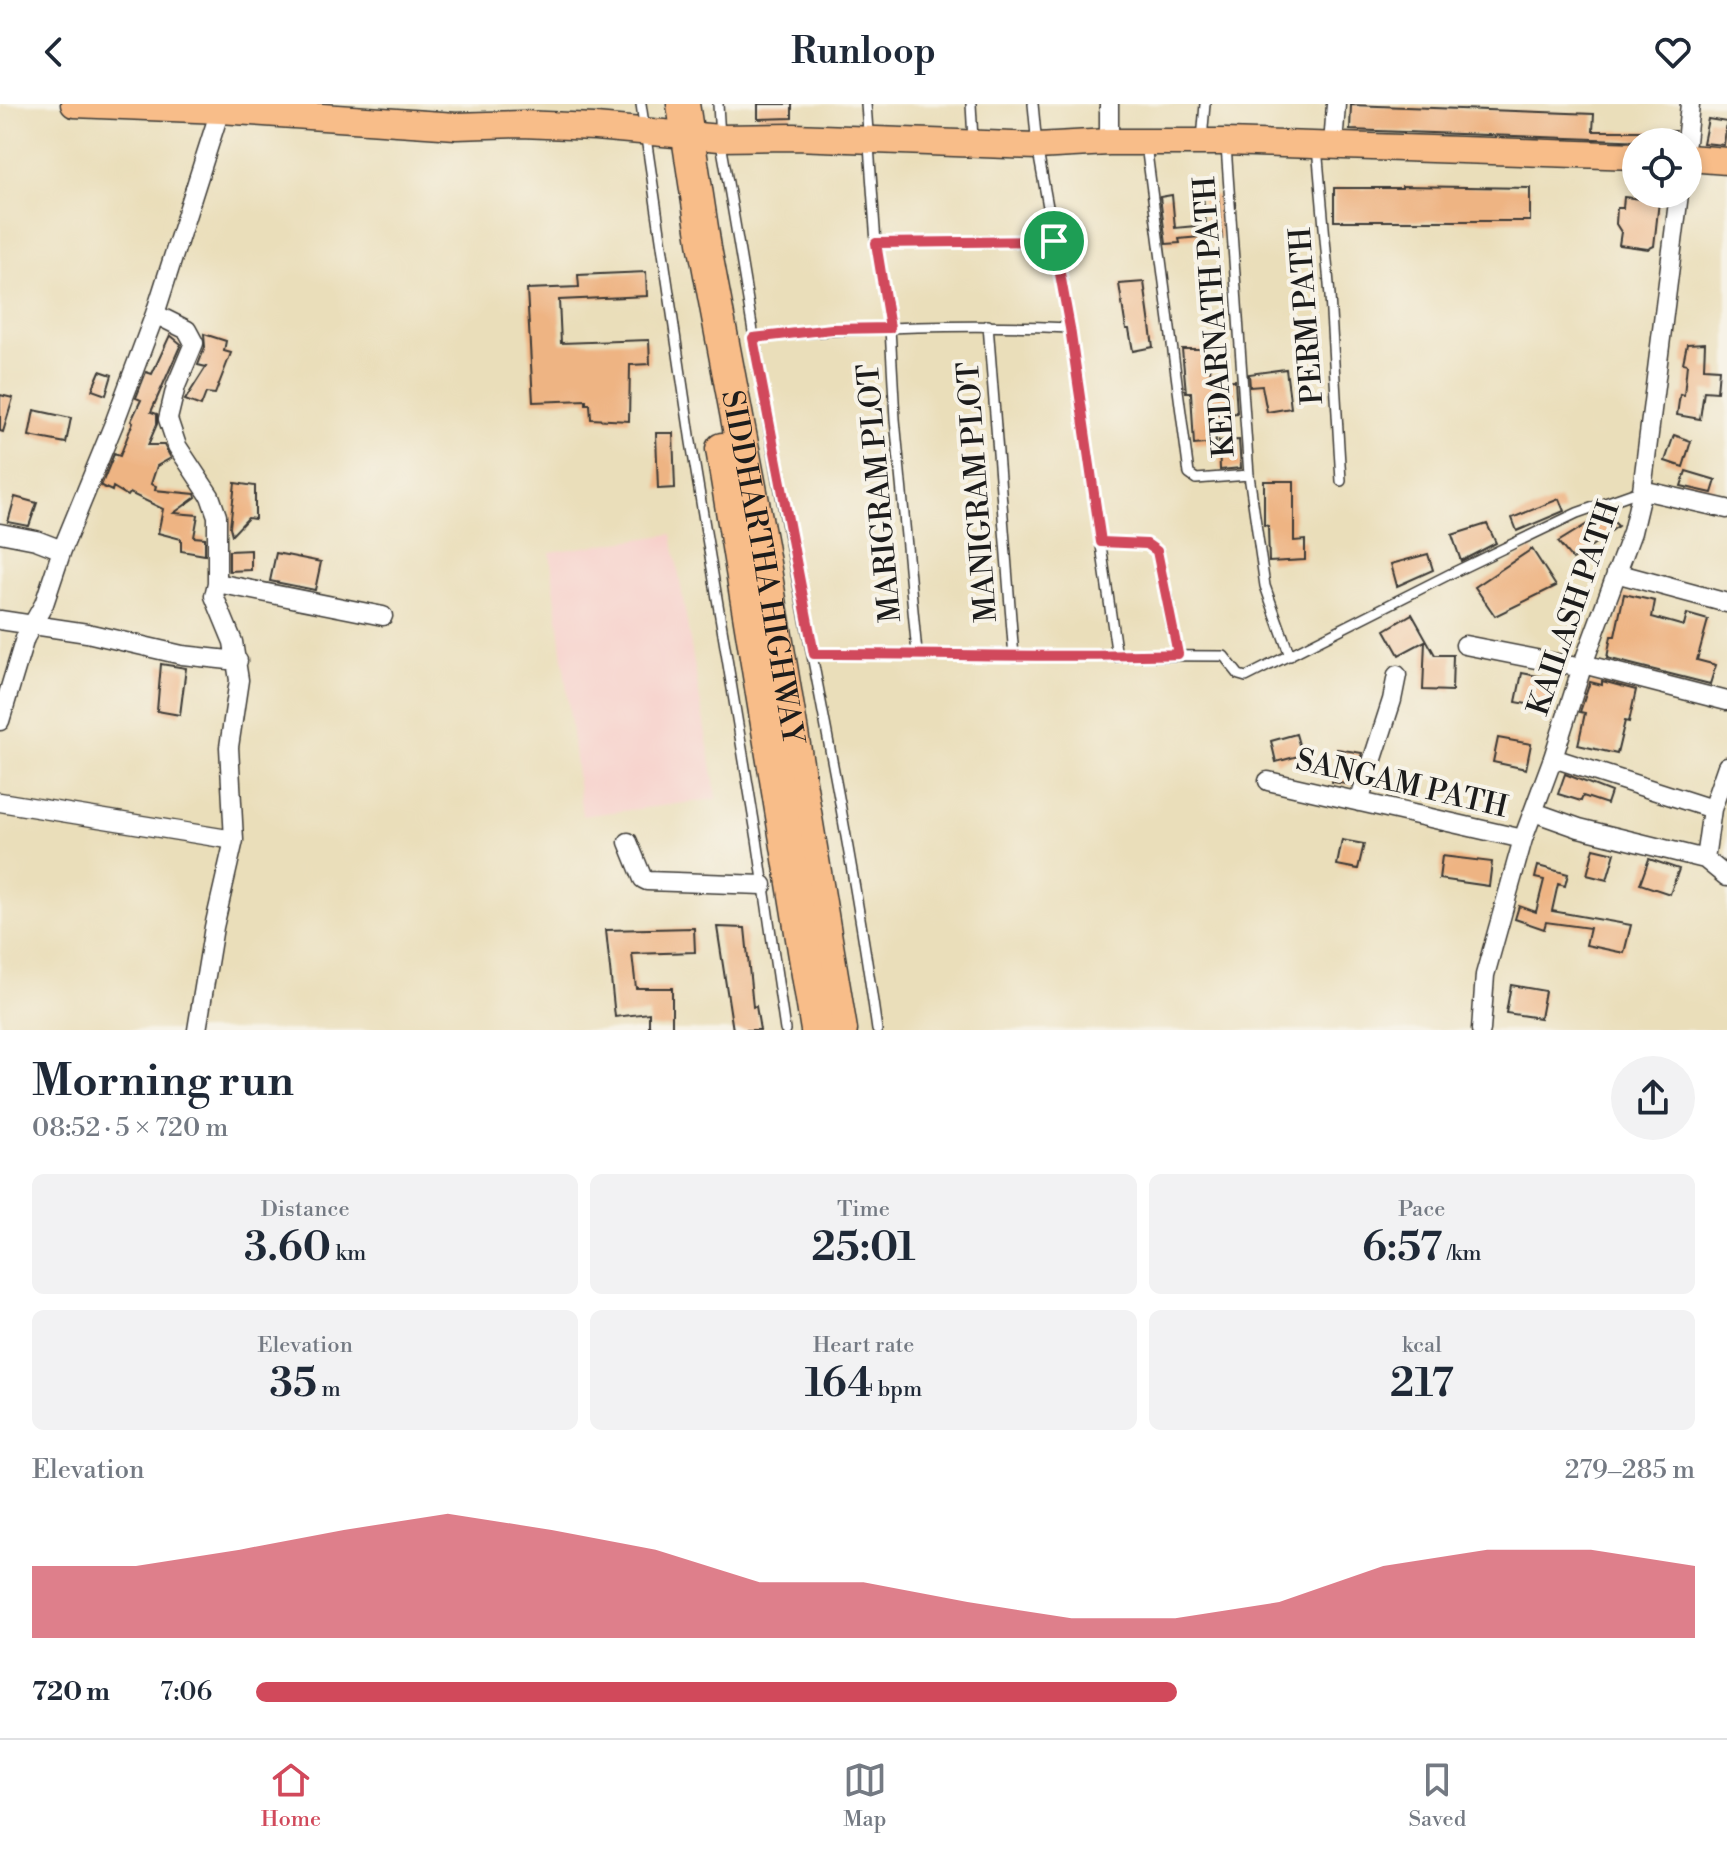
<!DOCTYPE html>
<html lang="en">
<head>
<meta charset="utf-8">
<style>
	body { margin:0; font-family:"Libre Bodoni",serif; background:#f2f2f3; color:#1f2937; height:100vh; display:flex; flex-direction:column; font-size:30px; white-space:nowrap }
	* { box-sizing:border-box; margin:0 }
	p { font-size:26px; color:#747a83 }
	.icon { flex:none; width:44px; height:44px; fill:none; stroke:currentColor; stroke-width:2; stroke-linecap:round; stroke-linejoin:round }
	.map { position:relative; height:926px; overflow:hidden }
	.details { display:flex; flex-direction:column; background:#fff; flex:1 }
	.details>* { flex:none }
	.fabs { position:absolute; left:1622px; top:24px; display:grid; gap:16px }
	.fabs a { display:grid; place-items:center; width:80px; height:80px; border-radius:50%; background:#fff; box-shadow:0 4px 12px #0003; font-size:40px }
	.pin { position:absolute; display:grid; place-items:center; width:68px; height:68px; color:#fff; margin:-34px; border:4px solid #fff; border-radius:50%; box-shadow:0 2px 8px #0007 }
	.round { display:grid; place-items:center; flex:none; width:84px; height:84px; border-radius:42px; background:#f2f2f3 }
	.head { display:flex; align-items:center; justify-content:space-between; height:136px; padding:0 32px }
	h1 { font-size:44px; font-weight:600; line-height:60px }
	.stats { display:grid; grid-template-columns:repeat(3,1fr); gap:12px; height:136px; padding:8px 32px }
	.stats div { display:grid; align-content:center; border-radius:12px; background:#f2f2f3; text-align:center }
	.stats b { font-size:40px; font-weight:600 }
	.stats small { font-size:22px; font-weight:400 }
	.stats p { font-size:22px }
	.chart { height:224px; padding:16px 32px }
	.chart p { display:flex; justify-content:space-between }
	.chart svg { width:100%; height:144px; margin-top:8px; fill:#d1495b; opacity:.7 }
	ul { padding:0 32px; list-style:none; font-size:26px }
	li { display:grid; grid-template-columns:128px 96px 1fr; align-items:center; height:60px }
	li i { height:20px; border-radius:10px; background:#d1495b }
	header { display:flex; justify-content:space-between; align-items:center; height:104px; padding:0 32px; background:#fff; font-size:36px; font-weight:600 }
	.dock { display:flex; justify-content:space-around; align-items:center; height:112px; border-top:2px solid #e0e1e3; background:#fff; font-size:22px; color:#747a83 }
	.dock a { display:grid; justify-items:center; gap:4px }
	.dock .active { color:#d1495b }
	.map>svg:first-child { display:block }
</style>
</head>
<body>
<header><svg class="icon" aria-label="back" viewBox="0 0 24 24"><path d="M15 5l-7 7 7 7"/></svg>Runloop<svg class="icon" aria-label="heart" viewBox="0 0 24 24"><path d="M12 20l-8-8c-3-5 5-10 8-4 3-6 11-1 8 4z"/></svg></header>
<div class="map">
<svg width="1727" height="926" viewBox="0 0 1727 926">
	<rect width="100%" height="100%" fill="#f7f3e8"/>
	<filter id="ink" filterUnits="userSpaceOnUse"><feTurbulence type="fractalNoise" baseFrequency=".0125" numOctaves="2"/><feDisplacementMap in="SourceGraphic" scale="16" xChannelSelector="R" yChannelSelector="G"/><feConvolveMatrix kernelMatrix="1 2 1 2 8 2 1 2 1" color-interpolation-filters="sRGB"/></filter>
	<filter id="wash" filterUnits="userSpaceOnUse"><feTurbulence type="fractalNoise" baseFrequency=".006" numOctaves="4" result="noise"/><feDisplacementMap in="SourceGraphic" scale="32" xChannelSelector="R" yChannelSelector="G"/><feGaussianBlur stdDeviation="1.8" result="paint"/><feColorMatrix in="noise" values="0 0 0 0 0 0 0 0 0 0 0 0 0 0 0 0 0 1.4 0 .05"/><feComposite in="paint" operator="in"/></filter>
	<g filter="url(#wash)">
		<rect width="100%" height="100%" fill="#eadeba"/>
		<path fill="#f7d0cb" d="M 672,430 L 717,695 L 582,712 L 550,448 Z"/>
		<g id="blocks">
			<path fill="#eeb483" d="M 758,0 L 792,0 L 792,14 L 758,15 Z
				M 1351,1 L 1594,10 L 1593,27 L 1675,27 L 1674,38 L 1350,26 Z
				M 1708,15 L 1727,18 L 1724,41 L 1703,39 Z
				M 1402,82 L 1530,84 L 1530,117 L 1334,117 L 1334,84 L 1402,84 Z
				M 1172,91 L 1175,124 L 1206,121 L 1203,93 L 1218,91 L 1222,135 L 1211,136 L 1210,132 L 1179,135 L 1180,139 L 1166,140 L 1160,93 Z
				M 1624,93 L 1659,97 L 1654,142 L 1648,145 L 1619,141 L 1621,128 L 1616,120 L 1617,104 L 1623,104 Z
				M 646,168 L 647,192 L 559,196 L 561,239 L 649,236 L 650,260 L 630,261 L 629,317 L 591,315 L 590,300 L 586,300 L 586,296 L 533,298 L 527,185 L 579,183 L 578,171 Z
				M 1144,178 L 1153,243 L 1133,247 L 1129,225 L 1126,225 L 1119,180 Z
				M 204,230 L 226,237 L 224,247 L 231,249 L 215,290 L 206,289 L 201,302 L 185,296 L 206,263 L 198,261 L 205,243 Z
				M 170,231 L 181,240 L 151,308 L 157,310 L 157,320 L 148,341 L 164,341 L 171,354 L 157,362 L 151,380 L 156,382 L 155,386 L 195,390 L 196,393 L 174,409 L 198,411 L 194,433 L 205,434 L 205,451 L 181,447 L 181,435 L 158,429 L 163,405 L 130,389 L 128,392 L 113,383 L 112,387 L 101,382 L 114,350 L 120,352 L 133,318 L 131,317 L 141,296 L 136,294 L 146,268 L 152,270 Z
				M 1705,239 L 1704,264 L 1719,265 L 1717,288 L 1704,287 L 1700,315 L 1677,311 L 1680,290 L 1684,291 L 1687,260 L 1683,259 L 1687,240 Z
				M 1182,245 L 1206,245 L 1207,264 L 1210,263 L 1211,277 L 1235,276 L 1237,309 L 1214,311 L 1216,339 L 1194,341 L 1191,288 L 1186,288 Z
				M 1286,265 L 1291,304 L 1267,308 L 1262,282 L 1250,283 L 1249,270 Z
				M 100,267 L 112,271 L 106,291 L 92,286 Z
				M 0,291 L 13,294 L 3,328 L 0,327 Z
				M 34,306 L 71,314 L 66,339 L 29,332 Z
				M 656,329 L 673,329 L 675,384 L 658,385 Z
				M 1674,331 L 1691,337 L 1683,363 L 1665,357 Z
				M 1239,336 L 1241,364 L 1220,366 L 1219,337 Z
				M 1686,367 L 1716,376 L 1712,389 L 1681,382 Z
				M 1264,377 L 1294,377 L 1294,437 L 1305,436 L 1305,456 L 1269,458 L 1268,422 L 1264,421 Z
				M 235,379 L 255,382 L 255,415 L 248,414 L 232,431 L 230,423 Z
				M 15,393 L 37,399 L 29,422 L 8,418 Z
				M 1559,395 L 1564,407 L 1517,427 L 1512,414 Z
				M 1605,409 L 1618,422 L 1573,456 L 1558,438 Z
				M 1487,420 L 1496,439 L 1461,457 L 1452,431 Z
				M 1532,445 L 1556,482 L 1495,512 L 1475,483 Z
				M 251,446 L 251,466 L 229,467 L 229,447 Z
				M 276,449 L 321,458 L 315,486 L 270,477 Z
				M 1428,450 L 1433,466 L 1397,482 L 1391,460 Z
				M 1624,490 L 1655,497 L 1652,513 L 1684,522 L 1687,510 L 1708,516 L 1697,556 L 1716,561 L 1710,580 L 1607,554 L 1611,532 L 1615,532 Z
				M 1412,510 L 1435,551 L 1453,551 L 1452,587 L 1423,586 L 1425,537 L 1399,551 L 1385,526 Z
				M 161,560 L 186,564 L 180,611 L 157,607 Z
				M 1522,569 L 1553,575 L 1548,604 L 1516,598 Z
				M 1602,577 L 1636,586 L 1629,618 L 1625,617 L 1617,650 L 1578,641 L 1585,609 L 1580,608 L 1590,578 L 1602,581 Z
				M 1296,630 L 1302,651 L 1276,658 L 1271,637 Z
				M 1498,634 L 1531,640 L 1526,665 L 1493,658 Z
				M 1337,645 L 1362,649 L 1352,681 L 1332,678 Z
				M 1565,670 L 1611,688 L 1607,700 L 1583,692 L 1581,697 L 1558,690 Z
				M 1342,736 L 1364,740 L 1358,765 L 1337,761 Z
				M 1594,744 L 1615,749 L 1607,776 L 1587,771 Z
				M 1442,752 L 1492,758 L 1489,782 L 1439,775 Z
				M 1649,755 L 1679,765 L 1670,790 L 1640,780 Z
				M 1538,762 L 1568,770 L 1565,782 L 1558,780 L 1552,807 L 1631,821 L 1624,849 L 1586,841 L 1590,824 L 1546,818 L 1544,825 L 1515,815 L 1519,802 L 1536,808 L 1544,776 L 1535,774 Z
				M 717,823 L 745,824 L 753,903 L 756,902 L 760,926 L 733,926 Z
				M 694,824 L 695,848 L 632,850 L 636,884 L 672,884 L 672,923 L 649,923 L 649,909 L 615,913 L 606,826 Z
				M 1511,881 L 1545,887 L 1540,914 L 1506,909 Z"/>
		</g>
	</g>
	<g filter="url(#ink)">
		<use href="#blocks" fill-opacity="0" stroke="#3b3934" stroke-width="2"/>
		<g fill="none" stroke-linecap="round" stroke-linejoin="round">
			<g stroke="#3b3934" stroke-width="12">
				<path id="lane" d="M 641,0 L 691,338 L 757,735 L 785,926
					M 718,0 L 720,34 C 742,152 759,272 781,391 C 815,569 852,746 877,926
					M 866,0 L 876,139 L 890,224 L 895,315 L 917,549
					M 971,0 L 973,36
					M 1033,0 L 1037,42 L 1070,224 L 1117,553
					M 1202,36 L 1205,0
					M 1146,41 L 1189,370 L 1196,375 L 1249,371
					M 1226,42 L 1249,371 L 1265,482 L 1290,552
					M 1317,43 L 1330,192 L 1341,377
					M 876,139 L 1054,137
					M 988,221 L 1014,553
					M 753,234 C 859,222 965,220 1070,224
					M 1101,438 L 1147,440 L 1157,447 L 1178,550
					M 814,550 L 1224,552 L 1239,571 L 1246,573 L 1450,470 L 1577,409 L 1642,386"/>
			</g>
			<g stroke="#3b3934" stroke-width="21">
				<path id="street" d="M 1109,38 L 1109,0
					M 1686,38 L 1690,0
					M 1333,42 L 1336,0
					M 155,210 L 187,226 L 194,239 L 176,282 L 168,315 L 177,342 L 210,392 L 217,412 L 217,479 L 214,492 L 233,538 L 239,576 L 229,643 L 234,736 L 214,823 L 197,926
					M 1642,386 L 1727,405
					M 0,429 L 36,436 L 62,446
					M 1616,469 L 1727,499
					M 217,479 L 383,512
					M 0,516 L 87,529 L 182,551 L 238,557
					M 1465,541 L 1582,564
					M 1583,560 L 1727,597
					M 0,617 L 25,534 L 44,500 L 62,446 L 115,317 L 155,210 L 222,0
					M 1553,654 L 1712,705
					M 1268,677 L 1523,735
					M 0,698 L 234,736
					M 1359,698 L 1392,596 L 1397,571
					M 1534,708 L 1579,724 L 1705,755 L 1727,773
					M 628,738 L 643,775 L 647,777 L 763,781
					M 1705,755 L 1712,705 L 1727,662
					M 1481,926 L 1485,871 L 1523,735 L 1553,654 L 1583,560 L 1632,428 L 1642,386 L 1679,90"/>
			</g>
			<g stroke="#3b3934" stroke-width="29">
				<path id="primary" d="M 74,0 L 220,6 L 456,22 L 521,20 L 595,23 L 720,34 L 794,33 L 1037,42 L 1109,38 L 1226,38 L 1636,52
					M 1688,54 L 1727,57"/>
			</g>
			<g stroke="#3b3934" stroke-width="35">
				<g id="highway">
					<path id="s1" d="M 683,0 L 705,144 L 761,441 L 841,926"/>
					<path d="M 722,345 L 817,926"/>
				</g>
			</g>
			<use href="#lane" stroke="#fff" stroke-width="9"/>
			<use href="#street" stroke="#fff" stroke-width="18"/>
			<use href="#primary" stroke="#f8bd89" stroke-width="26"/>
			<use href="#highway" stroke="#f8bd89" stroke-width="32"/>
		</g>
	</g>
	<g fill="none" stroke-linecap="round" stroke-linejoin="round" filter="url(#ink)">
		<g stroke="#fff" stroke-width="16">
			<path id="route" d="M 1054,137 L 1070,224 L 1101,438 L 1147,440 L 1157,447 L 1178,550 C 1057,555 935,549 814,550 L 753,234 L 832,225 L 890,224 L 876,139 Z"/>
		</g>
		<use href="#route" stroke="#d1495b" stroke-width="10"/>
	</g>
	<g text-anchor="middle" stroke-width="8" stroke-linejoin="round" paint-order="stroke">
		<g font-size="30" fill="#1c1c1c" stroke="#f7f3e8">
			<text transform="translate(1306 212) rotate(-94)" y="10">PERM PATH</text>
			<text transform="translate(1214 213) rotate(-94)" y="10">KEDARNATH PATH</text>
			<text transform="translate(977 388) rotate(-94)" y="10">MANIGRAM PLOT</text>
			<text transform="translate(879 389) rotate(-95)" y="10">MARIGRAM PLOT</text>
			<text dy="10" stroke="none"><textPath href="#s1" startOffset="470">SIDDHARTHA HIGHWAY</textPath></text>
			<text transform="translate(1573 504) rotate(-71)" y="10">KAILASH PATH</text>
			<text transform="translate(1402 679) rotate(13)" y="10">SANGAM PATH</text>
		</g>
	</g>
</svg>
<div class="fabs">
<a><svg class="icon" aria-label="locate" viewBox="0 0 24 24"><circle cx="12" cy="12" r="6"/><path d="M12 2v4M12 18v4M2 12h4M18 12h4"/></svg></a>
</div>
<div class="pin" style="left:1054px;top:137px;background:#1e9e55"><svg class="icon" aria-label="arrive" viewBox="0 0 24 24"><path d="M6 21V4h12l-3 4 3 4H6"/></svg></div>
</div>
<section class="details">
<div class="head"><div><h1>Morning run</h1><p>08:52 · 5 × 720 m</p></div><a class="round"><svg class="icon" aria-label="share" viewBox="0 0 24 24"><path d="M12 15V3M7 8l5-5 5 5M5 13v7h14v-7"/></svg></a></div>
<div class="stats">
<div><p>Distance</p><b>3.60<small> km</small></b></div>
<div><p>Time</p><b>25:01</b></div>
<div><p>Pace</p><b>6:57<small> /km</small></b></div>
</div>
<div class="stats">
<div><p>Elevation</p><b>35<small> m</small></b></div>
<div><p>Heart rate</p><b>164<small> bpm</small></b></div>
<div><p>kcal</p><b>217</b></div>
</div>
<div class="chart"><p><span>Elevation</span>279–285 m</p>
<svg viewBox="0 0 160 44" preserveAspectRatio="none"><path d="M0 44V22L10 22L20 17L30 11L40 6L50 11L60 17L70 27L80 27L90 33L100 38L110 38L120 33L130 22L140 17L150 17L160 22V44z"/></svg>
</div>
<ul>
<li><b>720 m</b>7:06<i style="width:64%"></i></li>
</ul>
</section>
<nav class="dock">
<a class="active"><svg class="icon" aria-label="home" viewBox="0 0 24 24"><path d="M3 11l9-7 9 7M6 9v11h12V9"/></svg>Home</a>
<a><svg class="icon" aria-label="map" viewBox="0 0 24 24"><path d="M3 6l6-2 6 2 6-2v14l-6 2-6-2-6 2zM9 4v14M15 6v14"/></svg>Map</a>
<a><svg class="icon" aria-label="saved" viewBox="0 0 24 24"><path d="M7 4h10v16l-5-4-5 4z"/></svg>Saved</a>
</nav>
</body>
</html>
